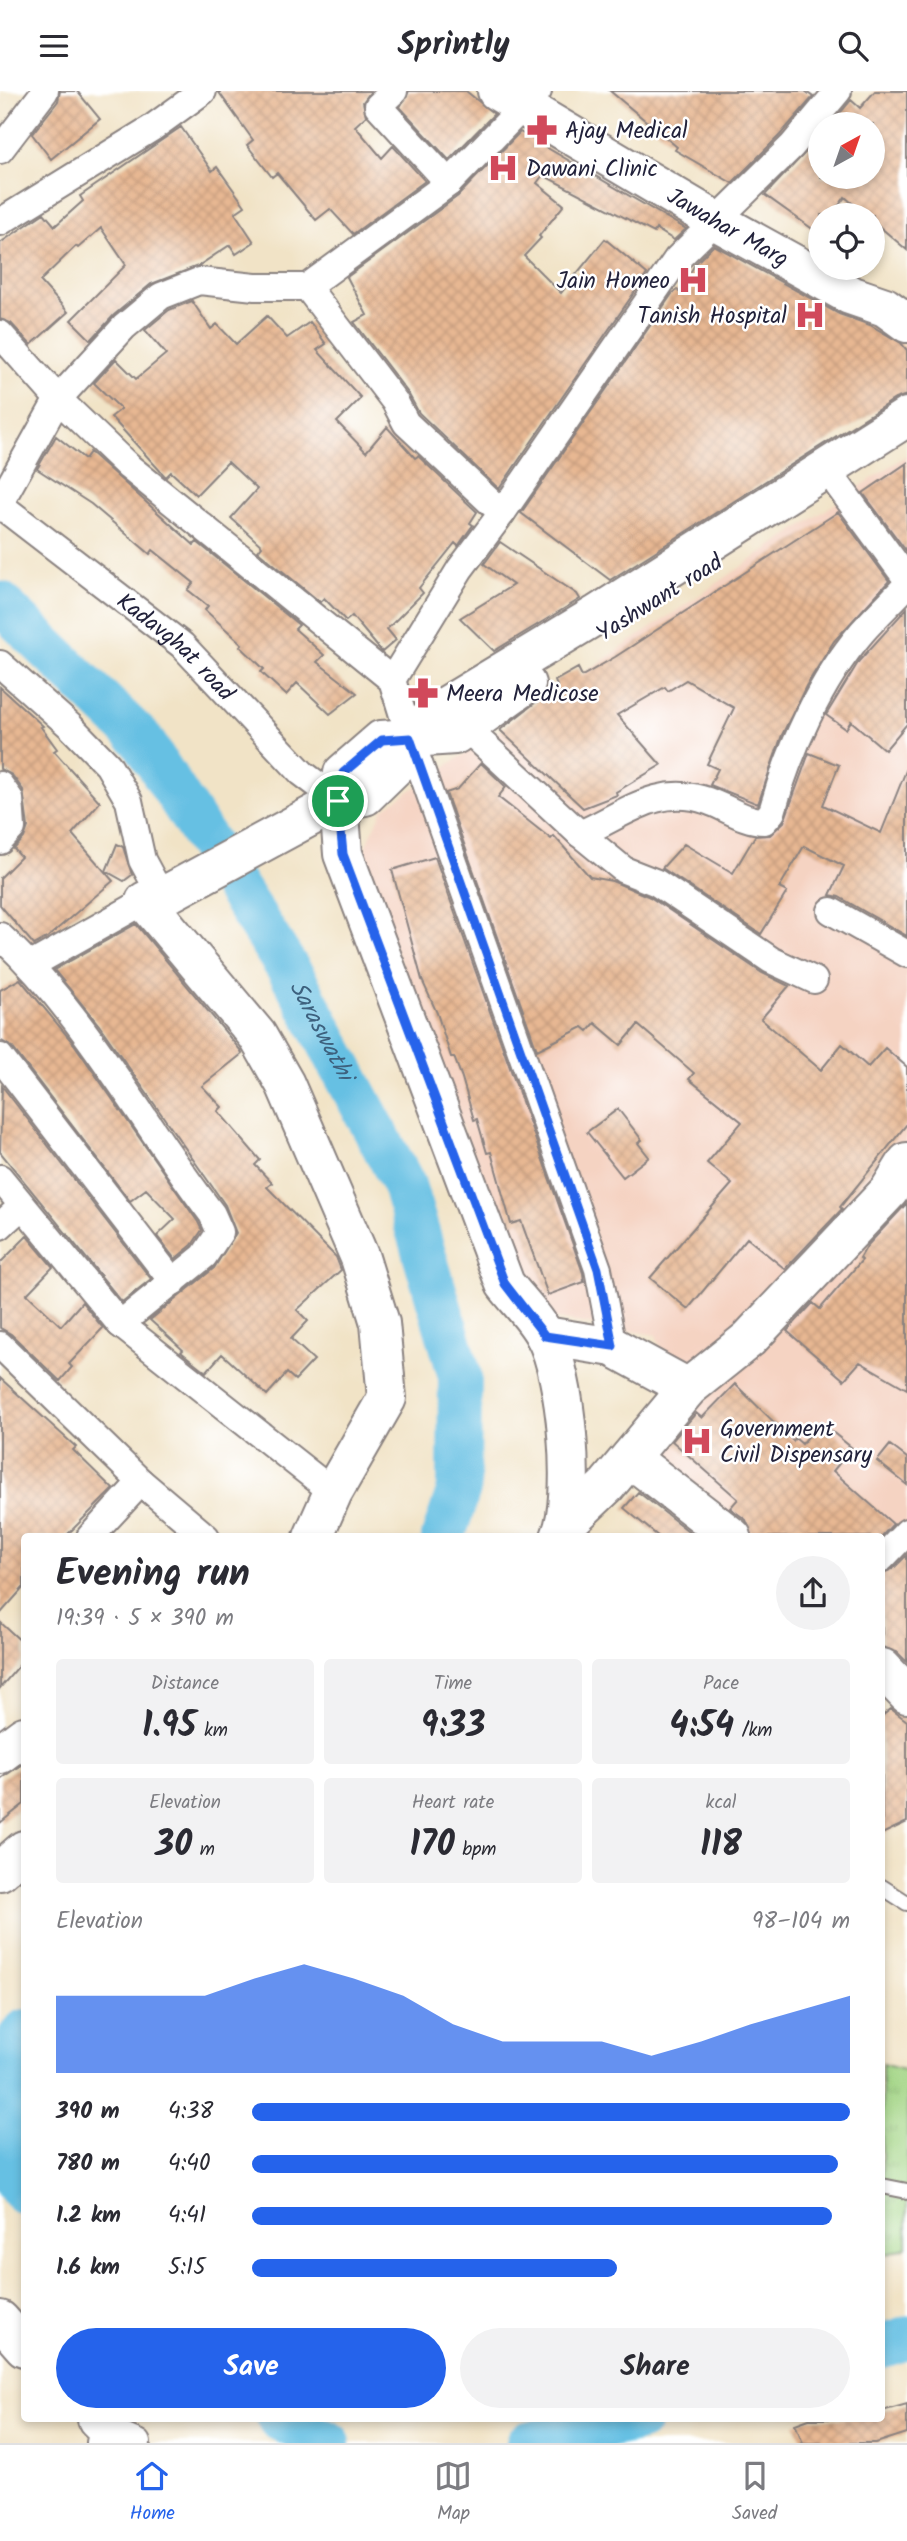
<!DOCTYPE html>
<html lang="en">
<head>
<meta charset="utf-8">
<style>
	body { margin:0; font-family:Kalam,sans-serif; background:#f2f2f3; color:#2b2b33; height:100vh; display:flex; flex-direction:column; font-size:26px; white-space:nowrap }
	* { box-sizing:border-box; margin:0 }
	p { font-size:23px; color:#7c7c81 }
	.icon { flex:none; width:38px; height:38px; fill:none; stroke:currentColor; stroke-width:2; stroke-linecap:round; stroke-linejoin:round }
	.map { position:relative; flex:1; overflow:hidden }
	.panel { position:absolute; left:21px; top:1442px; width:864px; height:889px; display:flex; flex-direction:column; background:#fff; border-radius:7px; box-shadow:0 4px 10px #0003 }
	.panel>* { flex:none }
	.needle { width:46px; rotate:40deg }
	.controls { position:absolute; left:808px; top:21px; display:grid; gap:14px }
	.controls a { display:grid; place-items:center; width:77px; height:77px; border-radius:50%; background:#fff; box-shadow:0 4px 10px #0003; font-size:35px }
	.pin { position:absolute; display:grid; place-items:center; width:60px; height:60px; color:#fff; margin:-30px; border:4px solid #fff; border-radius:50%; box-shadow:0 2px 7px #0007 }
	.round { display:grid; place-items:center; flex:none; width:74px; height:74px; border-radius:37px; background:#f2f2f3 }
	.head { display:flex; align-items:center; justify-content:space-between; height:119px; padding:0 35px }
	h1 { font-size:38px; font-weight:700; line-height:52px }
	.metrics { display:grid; grid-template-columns:repeat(3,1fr); gap:10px; height:119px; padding:7px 35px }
	.metrics div { display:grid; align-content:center; border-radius:7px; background:#f2f2f3; text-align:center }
	.metrics b { font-size:35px; font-weight:700 }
	.metrics small { font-size:19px; font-weight:400 }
	.metrics p { font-size:19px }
	.chart { height:196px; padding:14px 35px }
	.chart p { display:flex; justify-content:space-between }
	.chart svg { width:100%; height:126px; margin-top:7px; fill:#2563eb; opacity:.7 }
	.cta { display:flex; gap:14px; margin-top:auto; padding:14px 35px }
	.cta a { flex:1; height:80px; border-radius:42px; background:#2563eb; color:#fff; font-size:28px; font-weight:700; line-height:80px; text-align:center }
	.cta a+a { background:#f2f2f3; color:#2b2b33 }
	ul { padding:0 35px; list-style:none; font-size:23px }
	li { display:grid; grid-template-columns:112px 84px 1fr; align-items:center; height:52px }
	li i { height:18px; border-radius:9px; background:#2563eb }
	header { display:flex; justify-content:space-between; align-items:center; height:91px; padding:0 35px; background:#fff; font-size:32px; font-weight:700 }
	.dock { display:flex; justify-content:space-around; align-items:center; height:98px; border-top:2px solid #e1e1e2; background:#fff; font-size:19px; color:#7c7c81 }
	.dock a { display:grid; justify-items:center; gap:4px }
	.dock .selected { color:#2563eb }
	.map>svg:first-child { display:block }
</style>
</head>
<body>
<header><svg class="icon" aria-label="menu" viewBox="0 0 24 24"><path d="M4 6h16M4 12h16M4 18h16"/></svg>Sprintly<svg class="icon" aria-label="search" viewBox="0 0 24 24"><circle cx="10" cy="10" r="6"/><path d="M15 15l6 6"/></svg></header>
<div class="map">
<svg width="907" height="2352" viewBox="0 0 907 2352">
	<defs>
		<pattern id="grass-tufts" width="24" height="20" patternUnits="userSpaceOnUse" patternTransform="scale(1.75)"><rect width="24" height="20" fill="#a1d483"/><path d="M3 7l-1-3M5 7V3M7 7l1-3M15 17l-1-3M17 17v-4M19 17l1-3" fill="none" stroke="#8ab672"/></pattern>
		<pattern id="building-cross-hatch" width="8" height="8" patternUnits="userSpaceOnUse" patternTransform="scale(1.75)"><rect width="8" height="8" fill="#e7b792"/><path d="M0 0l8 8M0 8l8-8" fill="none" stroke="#c69d7f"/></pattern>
	</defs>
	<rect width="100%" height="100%" fill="#fff"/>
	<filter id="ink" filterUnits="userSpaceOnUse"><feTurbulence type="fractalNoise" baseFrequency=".0143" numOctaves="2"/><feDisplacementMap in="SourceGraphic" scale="14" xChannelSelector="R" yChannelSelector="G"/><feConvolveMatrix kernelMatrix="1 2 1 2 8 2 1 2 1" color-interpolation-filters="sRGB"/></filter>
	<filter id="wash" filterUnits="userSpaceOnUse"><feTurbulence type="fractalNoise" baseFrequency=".00686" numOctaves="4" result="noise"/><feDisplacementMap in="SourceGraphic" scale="28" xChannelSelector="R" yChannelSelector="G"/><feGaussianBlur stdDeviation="1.57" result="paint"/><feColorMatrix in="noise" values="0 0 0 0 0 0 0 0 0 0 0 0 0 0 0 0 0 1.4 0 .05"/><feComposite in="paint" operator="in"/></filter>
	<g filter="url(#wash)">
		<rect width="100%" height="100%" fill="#f1e3c6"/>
		<path fill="#f5d3c2" d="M 907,364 L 907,1586 L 882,1565 L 882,1446 L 738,1445 L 649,1371 L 688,1329 L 656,1244 L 532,1224 L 361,766 L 383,718 Z"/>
		<path fill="url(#grass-tufts)" stroke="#627b5f" stroke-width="2" d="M 882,1973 L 907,1980 L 907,2156 L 882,2165 Z"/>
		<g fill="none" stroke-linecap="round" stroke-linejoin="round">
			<g stroke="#66c0e3" stroke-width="44">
				<path id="s1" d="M 0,512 L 142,649 L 295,889 L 404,1094 L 460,1285 L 459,1398 L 443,1446"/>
				<path d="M 24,1940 L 20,1946 L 15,2088 L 24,2101"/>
				<path d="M 882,2255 L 907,2247"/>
				<path d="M 279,2328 L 329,2352"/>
				<path d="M 528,2352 L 640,2328"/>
			</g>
		</g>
		<g id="blocks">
			<path fill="url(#building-cross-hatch)" d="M 60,0 L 77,0 L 100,28 L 51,68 L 32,43 L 58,10 Z
				M 218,0 L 371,0 L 363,11 L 366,25 L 355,35 L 382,67 L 393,55 L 425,90 L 353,143 L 330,118 L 316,129 L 277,82 L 272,86 L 247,54 L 253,49 Z
				M 409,0 L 466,0 L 494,23 L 449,69 L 400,16 Z
				M 610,0 L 805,0 L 813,6 L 780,44 L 732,92 L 675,59 L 677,56 Z
				M 875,0 L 907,0 L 907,159 L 873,130 L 873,124 L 866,124 L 845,106 L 832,124 L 821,124 L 821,144 L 765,104 L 821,45 L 821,86 L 873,86 L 873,33 L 831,33 L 851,9 L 860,17 Z
				M 181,36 L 212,80 L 217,76 L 245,115 L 235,122 L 254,151 L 236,163 L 230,154 L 198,175 L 151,193 L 114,224 L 91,249 L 71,229 L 126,174 L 101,137 L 78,157 L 76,155 L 40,190 L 68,221 L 31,254 L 11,232 L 0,228 L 0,152 L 44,122 L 55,135 L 83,110 L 80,105 Z
				M 520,41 L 686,138 L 674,149 L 656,138 L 654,142 L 543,84 L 537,92 L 564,114 L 539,145 L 541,147 L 524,165 L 561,202 L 605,148 L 647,183 L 499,398 L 419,322 L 408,302 L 354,231 L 367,224 L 347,186 L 458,105 Z
				M 714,154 L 839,223 L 870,234 L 901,252 L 907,259 L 907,304 L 895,308 L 610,489 L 521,422 L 672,203 L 677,199 L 680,201 L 695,173 Z
				M 192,210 L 211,238 L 217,233 L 236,253 L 267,225 L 287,247 L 310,231 L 326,253 L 317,259 L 361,307 L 337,331 L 366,361 L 387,336 L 415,367 L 418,365 L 477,421 L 470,432 L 473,434 L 458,455 L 455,452 L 419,497 L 423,502 L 387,538 L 396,549 L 382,561 L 352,525 L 346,530 L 324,507 L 320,511 L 258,460 L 262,455 L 231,427 L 257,398 L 228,371 L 196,404 L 171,381 L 166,386 L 164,384 L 111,326 L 121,318 L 94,292 L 116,268 L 136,288 L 166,263 L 145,239 L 169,219 Z
				M 56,345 L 85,368 L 90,361 L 194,454 L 197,451 L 299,534 L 295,538 L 324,564 L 317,571 L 357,602 L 330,623 L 297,592 L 286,604 L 261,581 L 264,578 L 240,555 L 242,553 L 205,519 L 208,515 L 188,499 L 194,492 L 153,459 L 150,463 L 91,413 L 37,378 Z
				M 907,372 L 907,461 L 863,402 Z
				M 838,421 L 889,490 L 834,550 L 806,595 L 782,644 L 758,713 L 710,694 L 718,678 L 707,673 L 734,617 L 686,589 L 668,600 L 665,596 L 617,624 L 661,674 L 616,701 L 617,704 L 583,717 L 500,639 L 557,595 L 555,590 L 578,577 L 582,585 L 615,566 Z
				M 500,451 L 577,503 L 580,508 L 494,560 L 460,527 L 513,494 L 484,473 Z
				M 907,517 L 907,633 L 885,659 L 851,630 L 846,638 L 826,624 L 859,570 Z
				M 0,596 L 43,635 L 41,636 L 57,658 L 54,660 L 100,711 L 72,743 L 113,790 L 48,846 L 34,854 L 0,814 L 0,787 L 21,766 L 14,758 L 24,747 L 28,736 L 23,699 L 12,684 L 0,678 Z
				M 809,662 L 839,674 L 823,714 L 881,742 L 907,677 L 907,845 L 839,806 L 830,804 L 844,775 L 804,755 L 779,797 L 787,801 L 761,843 L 662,777 L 684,753 L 733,782 L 755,745 L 770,744 L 784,731 Z
				M 481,672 L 506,696 L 498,706 L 551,748 L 554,745 L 590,786 L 612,790 L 650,806 L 762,882 L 789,895 L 761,928 L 821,979 L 842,953 L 868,976 L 885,957 L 907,976 L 907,1033 L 840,1116 L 842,1118 L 785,1178 L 747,1147 L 688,1218 L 650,1187 L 732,1093 L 707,1072 L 742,1031 L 689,988 L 694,982 L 638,934 L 621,954 L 595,932 L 588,940 L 583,936 L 537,959 L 446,702 L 458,698 Z
				M 117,753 L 123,756 L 132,784 L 124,790 L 106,780 Z
				M 435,766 L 583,1182 L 584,1191 L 548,1204 L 521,1130 L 511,1133 L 491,1061 L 487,1062 L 477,1028 L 474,1029 L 462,987 L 454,966 L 451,966 L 437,922 L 422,889 L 392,779 Z
				M 136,833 L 241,960 L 242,963 L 202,995 L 222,1016 L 218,1020 L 260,1069 L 255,1074 L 272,1092 L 267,1096 L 336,1166 L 341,1179 L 297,1219 L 308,1230 L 291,1248 L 314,1269 L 295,1289 L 287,1282 L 267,1304 L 222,1263 L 206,1281 L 181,1261 L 183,1259 L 150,1229 L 214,1177 L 236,1142 L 225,1114 L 99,934 L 54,879 Z
				M 20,888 L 74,953 L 198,1131 L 202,1139 L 192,1154 L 175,1168 L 157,1145 L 175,1128 L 146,1098 L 130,1110 L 12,956 L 0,949 L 0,899 Z
				M 2,995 L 151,1188 L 122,1211 L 0,1061 Z
				M 618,1018 L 642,1049 L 638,1052 L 649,1066 L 623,1086 L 587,1041 Z
				M 907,1112 L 907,1298 L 860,1271 L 844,1289 L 787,1240 L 813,1212 L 820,1218 L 862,1169 L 860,1167 L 867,1155 Z
				M 27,1145 L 53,1176 L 27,1203 L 61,1235 L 82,1211 L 103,1237 L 69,1273 L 72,1276 L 60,1290 L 11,1243 L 0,1237 L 0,1172 Z
				M 0,1287 L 76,1356 L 73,1359 L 113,1398 L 65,1446 L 24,1446 L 24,1496 L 0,1523 Z
				M 735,1293 L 793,1350 L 795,1347 L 802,1353 L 820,1331 L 852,1357 L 833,1380 L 893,1433 L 881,1446 L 753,1446 L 746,1429 L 730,1417 L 738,1408 L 672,1350 L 696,1322 L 702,1327 Z
				M 890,1354 L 907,1367 L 907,1394 L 877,1370 Z
				M 638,1401 L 696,1446 L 659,1446 L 624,1417 Z
				M 907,1464 L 907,1571 L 897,1561 L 882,1556 L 882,1482 L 893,1478 Z
				M 0,1531 L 24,1553 L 24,1569 L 0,1597 Z
				M 891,1618 L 907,1630 L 907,1731 L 882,1743 L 882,1625 Z
				M 24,1672 L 24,1713 L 0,1732 L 0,1688 Z
				M 907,2313 L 907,2342 L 876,2352 L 803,2352 L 795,2333 L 809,2328 L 882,2328 L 882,2320 Z"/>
		</g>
	</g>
	<g filter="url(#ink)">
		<use href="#blocks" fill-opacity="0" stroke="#8a8280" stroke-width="2"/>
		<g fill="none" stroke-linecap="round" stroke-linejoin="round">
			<g stroke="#8a8280" stroke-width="18">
				<path id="lane" d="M 882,1796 L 907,1812
					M 882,2095 L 907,2100"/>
			</g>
			<g stroke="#8a8280" stroke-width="30">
				<g id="street">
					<path d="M 394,0 L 378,15 L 449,92"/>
					<path d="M 0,59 L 45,0"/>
					<path d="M 0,131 L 152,37 L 203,0"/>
					<path d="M 307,196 L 395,311 L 406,332 L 502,422"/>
					<path d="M 0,243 L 58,308 L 129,376 L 392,589 L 410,647 L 598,1178 L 613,1256"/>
					<path d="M 838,394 L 907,488"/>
					<path d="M 0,412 L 58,308 L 124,236 L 161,205 L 199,190 L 255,196 L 307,196 L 449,92 L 538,0"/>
					<path id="s2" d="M 0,414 L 182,554 L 302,682 L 339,710"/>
					<path d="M 0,573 L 70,635 L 108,674 L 129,710 L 142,769 L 156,795 L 173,800"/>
					<path d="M 392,589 L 460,478 L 502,422 L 677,168 L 792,55 L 838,0"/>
					<path d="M 465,636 L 580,743 L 624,779 L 657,792 L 771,869 L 814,889"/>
					<path d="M 0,694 L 10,708 L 12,737 L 0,750"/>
					<path d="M 580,743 C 624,724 658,692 708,710 C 726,716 744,730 764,730 L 772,721 C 789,659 820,590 862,541 C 876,525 892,510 907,494"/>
					<path d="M 831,820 L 907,863"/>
					<path d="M 0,845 C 86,924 141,1031 212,1123 L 220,1141 L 204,1165 L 120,1233 L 0,1087"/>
					<path d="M 31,874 L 145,810"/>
					<path d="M 0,966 L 173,1191"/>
					<path d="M 0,1135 L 22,1115"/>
					<path d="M 120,1233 L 333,1401"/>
					<path d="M 0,1254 L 141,1391 L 206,1446"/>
					<path d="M 90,1446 L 141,1391"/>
					<path d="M 882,1467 L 907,1441"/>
					<path d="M 109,2340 L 137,2352"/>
				</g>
			</g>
			<g stroke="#8a8280" stroke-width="42">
				<g id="secondary">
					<path id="s3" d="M 497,0 L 718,131 L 850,204 L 885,216 L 907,232"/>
					<path d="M 526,593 L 455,644 L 381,649 L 343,682 L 339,710 L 343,763 L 505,1193 C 518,1210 535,1226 545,1245 C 566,1283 578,1406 560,1446"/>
					<path d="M 545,1245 L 613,1256 L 688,1297"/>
					<path d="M 630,1367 L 732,1446"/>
					<path d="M 565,1434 L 607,1394 L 688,1297 L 749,1248 L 889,1100 L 907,1071"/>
					<path d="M 313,1446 L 333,1401 L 387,1307 L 380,1232 L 360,1167 L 285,993 L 257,944 L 145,810 L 173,800 L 339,710 L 365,705 L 400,671 L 410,647 L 436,621 L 598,523 L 907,326"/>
					<path d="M 882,1577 L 907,1603"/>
					<path d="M 0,1663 L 24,1645"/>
					<path d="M 0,1780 L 24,1759"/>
					<path d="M 0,2229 L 24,2256"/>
					<path d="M 97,2328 L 109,2340 L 106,2352"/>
				</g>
			</g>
			<use href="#lane" stroke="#fff" stroke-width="14"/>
			<use href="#street" stroke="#fff" stroke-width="26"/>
			<use href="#secondary" stroke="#fff" stroke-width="38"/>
		</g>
	</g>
	<g fill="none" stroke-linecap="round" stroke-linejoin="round" filter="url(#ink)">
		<g stroke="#fff" stroke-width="14">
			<path id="route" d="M 410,647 L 598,1178 L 613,1255 L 545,1245 L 505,1193 L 343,763 L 338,710 L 343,682 L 382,649 Z"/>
		</g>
		<use href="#route" stroke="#2563eb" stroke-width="9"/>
	</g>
	<defs>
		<g id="pharmacy-bare" transform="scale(2.415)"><path d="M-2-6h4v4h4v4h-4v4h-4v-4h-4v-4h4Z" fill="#d1495b" stroke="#fff" stroke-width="2.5" paint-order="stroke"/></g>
		<g id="hospital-bare" transform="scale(2.415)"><path d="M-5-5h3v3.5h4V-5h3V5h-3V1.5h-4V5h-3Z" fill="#d1495b" stroke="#fff" stroke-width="2.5" paint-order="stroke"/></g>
	</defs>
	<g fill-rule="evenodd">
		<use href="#pharmacy-bare" x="542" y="39"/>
		<use href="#hospital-bare" x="503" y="77"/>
		<use href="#hospital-bare" x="693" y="189"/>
		<use href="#hospital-bare" x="810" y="224"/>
		<use href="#pharmacy-bare" x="423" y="602"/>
		<use href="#hospital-bare" x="697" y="1350"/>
	</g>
	<g text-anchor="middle" stroke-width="5" stroke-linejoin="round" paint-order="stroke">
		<g font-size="23" fill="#22223b" stroke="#fff" text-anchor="start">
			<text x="565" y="47">Ajay Medical</text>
			<text x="526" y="85">Dawani Clinic</text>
			<text x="670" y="197" text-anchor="end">Jain Homeo</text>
			<text x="787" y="232" text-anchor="end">Tanish Hospital</text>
			<text x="446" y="610">Meera Medicose</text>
			<text x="720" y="1345">Government<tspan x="720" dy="26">Civil Dispensary</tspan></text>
		</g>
		<g font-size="23" fill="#22223b" stroke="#fff">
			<text dy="8" stroke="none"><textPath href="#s3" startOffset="268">Jawahar Marg</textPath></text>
			<text transform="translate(659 506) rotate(-32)" y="8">Yashwant road</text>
			<text dy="8" stroke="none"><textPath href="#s2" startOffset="226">Kadavghat road</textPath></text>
		</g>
		<g font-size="24" font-style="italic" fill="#3d617e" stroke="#fff">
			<text dy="8" stroke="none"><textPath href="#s1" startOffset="539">Saraswathi</textPath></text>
		</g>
	</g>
</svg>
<div class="controls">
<a><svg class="needle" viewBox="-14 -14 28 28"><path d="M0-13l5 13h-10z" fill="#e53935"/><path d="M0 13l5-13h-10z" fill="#7c7c81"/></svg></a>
<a><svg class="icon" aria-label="locate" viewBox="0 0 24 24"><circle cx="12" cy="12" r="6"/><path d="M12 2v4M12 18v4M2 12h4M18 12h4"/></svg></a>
</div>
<div class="pin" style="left:338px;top:710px;background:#1e9e55"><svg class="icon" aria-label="arrive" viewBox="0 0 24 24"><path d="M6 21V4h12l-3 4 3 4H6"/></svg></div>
<section class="panel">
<div class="head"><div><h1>Evening run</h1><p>19:39 · 5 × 390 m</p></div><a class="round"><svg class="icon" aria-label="share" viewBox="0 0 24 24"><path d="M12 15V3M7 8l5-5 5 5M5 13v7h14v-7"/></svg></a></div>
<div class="metrics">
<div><p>Distance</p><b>1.95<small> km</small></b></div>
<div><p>Time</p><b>9:33</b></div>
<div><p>Pace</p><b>4:54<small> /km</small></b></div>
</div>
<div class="metrics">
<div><p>Elevation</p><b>30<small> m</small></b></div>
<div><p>Heart rate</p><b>170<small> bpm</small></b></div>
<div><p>kcal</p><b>118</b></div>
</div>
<div class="chart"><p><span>Elevation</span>98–104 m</p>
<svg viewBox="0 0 160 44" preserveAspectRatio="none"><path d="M0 44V17L10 17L20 17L30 17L40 11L50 6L60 11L70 17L80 27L90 33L100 33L110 33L120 38L130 33L140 27L150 22L160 17V44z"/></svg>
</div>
<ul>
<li><b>390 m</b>4:38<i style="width:100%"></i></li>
<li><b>780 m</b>4:40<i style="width:98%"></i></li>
<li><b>1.2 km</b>4:41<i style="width:97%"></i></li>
<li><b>1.6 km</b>5:15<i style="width:61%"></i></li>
</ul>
<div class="cta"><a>Save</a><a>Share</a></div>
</section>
</div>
<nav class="dock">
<a class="selected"><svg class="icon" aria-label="home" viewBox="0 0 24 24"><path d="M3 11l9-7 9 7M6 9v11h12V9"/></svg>Home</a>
<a><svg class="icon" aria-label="map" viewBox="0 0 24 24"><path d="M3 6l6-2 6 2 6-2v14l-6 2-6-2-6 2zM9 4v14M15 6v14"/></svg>Map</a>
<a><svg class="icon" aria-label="saved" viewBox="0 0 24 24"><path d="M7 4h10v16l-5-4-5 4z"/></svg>Saved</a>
</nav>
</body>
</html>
